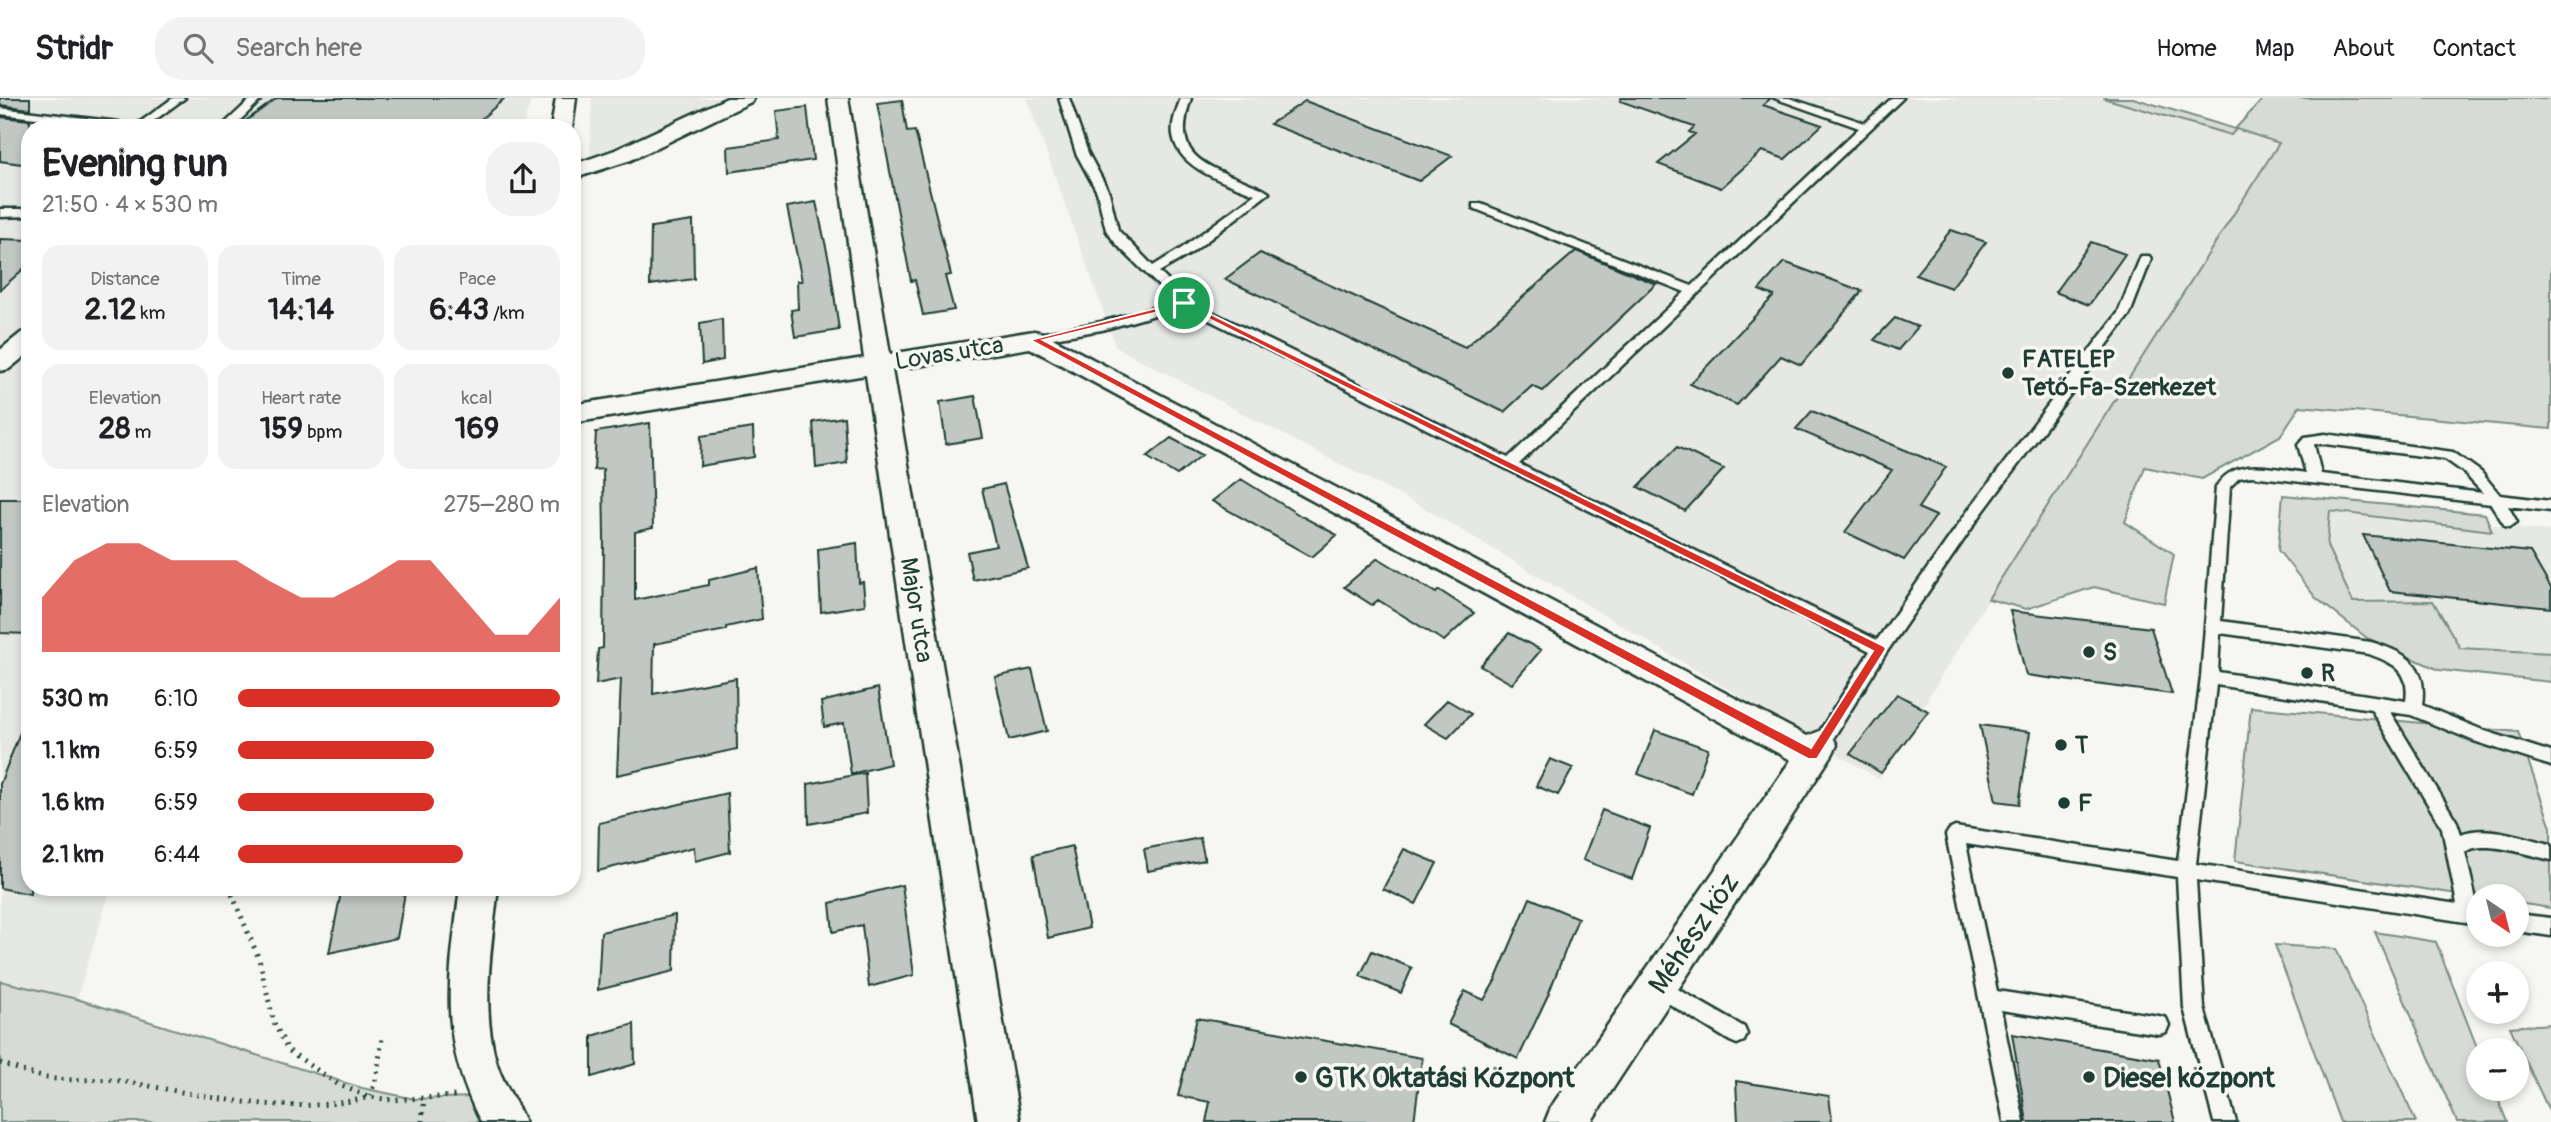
<!DOCTYPE html>
<html lang="en">
<head>
<meta charset="utf-8">
<style>
	body { margin:0; font-family:Pangolin,sans-serif; background:#f2f2f2; color:#202124; height:100vh; display:flex; flex-direction:column; font-size:26px; white-space:nowrap }
	* { box-sizing:border-box; margin:0 }
	p { font-size:23px; color:#757577 }
	.icon { flex:none; width:38px; height:38px; fill:none; stroke:currentColor; stroke-width:2; stroke-linecap:round; stroke-linejoin:round }
	.map { position:relative; flex:1; overflow:hidden }
	.details { position:absolute; left:21px; top:21px; width:560px; height:777px; display:flex; flex-direction:column; background:#fff; border-radius:28px; box-shadow:0 4px 10px #0003 }
	.details>* { flex:none }
	.needle { width:46px; rotate:145deg }
	.buttons { position:absolute; left:2466px; top:786px; display:grid; gap:14px }
	.buttons a { display:grid; place-items:center; width:63px; height:63px; border-radius:50%; background:#fff; box-shadow:0 4px 10px #0003; font-size:35px }
	.pin { position:absolute; display:grid; place-items:center; width:60px; height:60px; color:#fff; margin:-30px; border:4px solid #fff; border-radius:50%; box-shadow:0 2px 7px #0007 }
	.round { display:grid; place-items:center; flex:none; width:74px; height:74px; border-radius:28px; background:#f2f2f2 }
	.head { display:flex; align-items:center; justify-content:space-between; height:119px; padding:0 21px }
	h1 { font-size:38px; font-weight:700; line-height:52px }
	.stats { display:grid; grid-template-columns:repeat(3,1fr); gap:10px; height:119px; padding:7px 21px }
	.stats div { display:grid; align-content:center; border-radius:18px; background:#f2f2f2; text-align:center }
	.stats b { font-size:30px; font-weight:700 }
	.stats small { font-size:19px; font-weight:400 }
	.stats p { font-size:19px }
	.chart { height:196px; padding:14px 21px }
	.chart p { display:flex; justify-content:space-between }
	.chart svg { width:100%; height:126px; margin-top:7px; fill:#d93025; opacity:.7 }
	ul { padding:0 21px; list-style:none; font-size:23px }
	li { display:grid; grid-template-columns:112px 84px 1fr; align-items:center; height:52px }
	li i { height:18px; border-radius:9px; background:#d93025 }
	header { display:flex; align-items:center; gap:42px; box-sizing:border-box; height:98px; padding:0 35px; background:#fff; border-bottom:2px solid #e0e0e0 }
	header strong { font-size:33px }
	nav { display:flex; gap:38px; margin-inline-start:auto; font-size:24px }
	.search { width:490px; height:63px; background:#f2f2f2; display:flex; align-items:center; gap:18px; box-sizing:border-box; padding:0 24px; border-radius:28px; color:#757577; font-size:26px }
	.map>svg:first-child { display:block }
</style>
</head>
<body>
<header>
<strong>Stridr</strong>
<div class="search"><svg class="icon" aria-label="search" viewBox="0 0 24 24"><circle cx="10" cy="10" r="6"/><path d="M15 15l6 6"/></svg>Search here</div>
<nav><a>Home</a><a>Map</a><a>About</a><a>Contact</a></nav>
</header>
<div class="map">
<svg width="2551" height="1024" viewBox="0 0 2551 1024">
	<rect width="100%" height="100%" fill="#f6f6f2"/>
	<filter id="ink" filterUnits="userSpaceOnUse"><feTurbulence type="fractalNoise" baseFrequency=".0143" numOctaves="2"/><feDisplacementMap in="SourceGraphic" scale="14" xChannelSelector="R" yChannelSelector="G"/><feConvolveMatrix kernelMatrix="1 2 1 2 8 2 1 2 1" color-interpolation-filters="sRGB"/></filter>
	<g filter="url(#ink)">
		<path fill="#e6e8e4" d="M 0,0 L 532,0 L 522,30 L 30,30 L 30,789 L 111,789 L 77,901 L 0,883 Z
			M 592,0 L 744,0 L 589,69 Z
			M 1027,0 L 2103,0 L 2230,36 L 2235,31 L 2279,44 L 1988,501 L 1879,681 L 1426,411 L 1116,249 Z
			M 2330,413 L 2491,433 L 2488,426 L 2551,433 L 2551,555 L 2460,550 L 2433,503 L 2353,504 L 2327,448 Z"/>
		<path fill="#d6dbd6" stroke="#7a8c85" stroke-width="2" d="M 2103,0 L 2133,0 L 2235,31 L 2264,0 L 2551,0 L 2551,331 L 2300,308 L 2280,338 L 2202,381 L 2145,369 L 2125,424 L 2174,456 L 2164,505 L 2094,489 L 2026,511 L 1988,501 L 2279,45 L 2236,31 L 2231,37 Z
			M 2283,397 L 2485,416 L 2492,433 L 2330,413 L 2327,448 L 2353,504 L 2433,503 L 2460,550 L 2551,555 L 2551,584 L 2439,572 L 2367,540 L 2316,500 L 2278,452 Z
			M 2251,609 L 2518,634 L 2551,729 L 2551,810 L 2517,805 L 2516,798 L 2478,799 L 2235,763 Z
			M 2375,834 L 2436,844 L 2478,952 L 2478,990 L 2494,991 L 2507,1024 L 2457,1024 Z
			M 2275,847 L 2336,851 L 2416,1024 L 2340,1024 Z
			M 0,883 L 77,901 L 362,990 L 415,1001 L 471,999 L 482,1024 L 0,1024 Z
			M 2551,926 L 2551,1017 L 2510,929 Z"/>
		<path fill="#c1c8c3" stroke="#1f3d34" stroke-width="2" d="M 0,0 L 30,0 L 30,11 L 0,7 Z
			M 277,0 L 505,0 L 471,30 L 236,30 Z
			M 1621,0 L 1771,0 L 1763,7 L 1822,27 L 1785,61 L 1762,53 L 1721,90 L 1658,66 L 1695,36 L 1689,34 L 1694,29 L 1620,3 Z
			M 902,2 L 907,34 L 915,33 L 951,177 L 945,178 L 954,212 L 923,217 L 915,182 L 911,183 L 877,5 Z
			M 1305,3 L 1452,58 L 1419,83 L 1270,26 Z
			M 807,9 L 813,62 L 729,74 L 728,49 L 779,42 L 776,13 Z
			M 0,19 L 30,22 L 30,67 L 0,63 Z
			M 816,104 L 830,167 L 839,232 L 795,239 L 791,212 L 798,211 L 797,183 L 802,183 L 787,109 Z
			M 693,123 L 694,181 L 650,187 L 651,129 Z
			M 1951,132 L 1986,144 L 1951,190 L 1915,177 Z
			M 0,141 L 30,142 L 30,165 L 0,192 Z
			M 2091,144 L 2125,156 L 2089,207 L 2055,194 Z
			M 1576,153 L 1656,186 L 1543,293 L 1532,288 L 1504,314 L 1225,181 L 1260,155 L 1465,249 Z
			M 1784,164 L 1862,193 L 1801,267 L 1781,258 L 1737,307 L 1690,286 L 1774,198 L 1759,192 Z
			M 1895,220 L 1918,229 L 1898,252 L 1874,242 Z
			M 722,221 L 723,262 L 702,266 L 700,225 Z
			M 975,298 L 983,340 L 946,346 L 940,304 Z
			M 1812,313 L 1946,369 L 1918,410 L 1936,418 L 1904,462 L 1845,434 L 1892,372 L 1796,331 Z
			M 844,319 L 847,365 L 816,370 L 813,324 Z
			M 650,325 L 653,430 L 635,434 L 635,502 L 709,487 L 709,482 L 758,470 L 762,521 L 726,529 L 726,532 L 654,546 L 653,596 L 736,580 L 737,651 L 617,677 L 621,581 L 596,586 L 598,551 L 603,550 L 604,440 L 603,371 L 594,372 L 596,334 Z
			M 753,330 L 754,359 L 700,368 L 701,338 Z
			M 1171,340 L 1202,357 L 1177,377 L 1147,359 Z
			M 1677,349 L 1724,371 L 1685,413 L 1638,389 Z
			M 1241,381 L 1301,418 L 1337,437 L 1312,459 L 1212,403 Z
			M 1004,386 L 1028,470 L 973,482 L 967,454 L 996,448 L 982,391 Z
			M 0,401 L 30,401 L 30,536 L 0,535 Z
			M 2363,437 L 2530,454 L 2551,490 L 2551,510 L 2390,493 Z
			M 857,445 L 859,485 L 863,484 L 865,507 L 821,514 L 818,451 Z
			M 1378,460 L 1436,495 L 1439,492 L 1474,515 L 1444,543 L 1378,502 L 1372,507 L 1344,489 Z
			M 2010,513 L 2151,530 L 2172,596 L 2026,577 Z
			M 1509,535 L 1541,552 L 1512,586 L 1480,568 Z
			M 1032,571 L 1047,633 L 1009,642 L 995,579 Z
			M 878,590 L 890,666 L 851,676 L 844,625 L 824,629 L 821,604 Z
			M 1897,596 L 1928,613 L 1881,675 L 1850,656 Z
			M 1447,602 L 1471,616 L 1448,640 L 1424,626 Z
			M 28,614 L 30,614 L 30,796 L 0,790 L 0,686 Z
			M 1980,627 L 2030,634 L 2019,706 L 1996,703 Z
			M 1655,632 L 1708,651 L 1692,696 L 1638,676 Z
			M 1550,661 L 1573,670 L 1558,697 L 1536,688 Z
			M 865,675 L 867,715 L 809,726 L 808,686 Z
			M 727,695 L 730,754 L 695,763 L 694,749 L 598,773 L 599,725 Z
			M 1602,712 L 1650,730 L 1632,781 L 1583,762 Z
			M 1200,740 L 1205,762 L 1148,773 L 1144,751 Z
			M 1072,748 L 1089,830 L 1048,840 L 1033,757 Z
			M 1404,751 L 1437,765 L 1416,806 L 1383,791 Z
			M 902,787 L 914,877 L 869,889 L 862,827 L 833,834 L 830,805 Z
			M 342,789 L 406,789 L 397,840 L 329,855 Z
			M 1530,800 L 1578,820 L 1548,897 L 1518,961 L 1448,926 L 1465,893 L 1484,902 L 1495,883 Z
			M 675,817 L 674,873 L 598,892 L 601,834 Z
			M 1372,853 L 1412,870 L 1401,895 L 1360,878 Z
			M 1197,920 L 1422,960 L 1414,1024 L 1206,1024 L 1210,1004 L 1178,998 Z
			M 634,926 L 635,966 L 592,979 L 592,938 Z
			M 2012,936 L 2159,961 L 2175,1024 L 2027,1024 Z
			M 1736,983 L 1829,998 L 1832,1024 L 1738,1024 Z"/>
		<g fill="none" stroke-linecap="round" stroke-linejoin="round">
			<g stroke="#1f3d34" stroke-width="5">
				<path id="lane" d="M 173,0 L 185,0 L 144,30 L 132,30 Z
					M 252,0 L 263,0 L 232,30 L 220,30 Z
					M 1059,0 L 1069,0 L 1088,55 L 1109,94 L 1118,132 L 1153,168 L 1182,150 L 1255,96 C 1228,85 1178,72 1173,37 C 1171,25 1177,11 1181,0 L 1191,0 C 1173,55 1196,64 1244,83 C 1252,87 1262,89 1269,95 L 1190,156 L 1159,174 L 1188,202 L 1508,360 L 1685,194 L 1473,110 L 1473,106 L 1481,106 L 1692,188 L 1859,30 L 1774,0 L 1789,0 L 1865,25 L 1892,0 L 1903,0 L 1519,366 L 1877,542 L 1970,410 L 2118,215 L 2141,158 L 2149,158 L 2151,161 L 2130,216 L 1980,418 L 1886,555 L 1826,652 L 1820,654 L 1814,652 L 1811,647 L 1870,553 L 1183,209 L 1102,232 L 1029,244 L 1029,238 L 1101,224 L 1175,204 L 1116,146 L 1106,132 L 1097,94 L 1076,55 Z
					M 0,10 L 119,24 L 125,30 L 0,16 Z
					M 0,111 L 30,111 L 30,118 L 0,119 Z
					M 2325,336 L 2453,354 L 2481,374 L 2500,397 L 2551,403 L 2551,413 L 2508,408 L 2517,424 L 2510,429 L 2505,428 L 2491,406 L 2251,378 L 2239,380 L 2230,389 L 2221,523 L 2371,544 C 2407,555 2428,566 2422,607 L 2485,633 L 2551,654 L 2551,668 L 2474,643 L 2411,617 L 2390,614 L 2457,724 L 2461,736 C 2487,725 2525,741 2551,746 L 2551,762 C 2529,757 2483,741 2465,754 L 2478,810 L 2478,826 L 2196,782 L 2204,910 L 2236,1024 L 2214,1024 L 2184,910 L 2177,779 L 1966,746 L 1997,893 L 2159,918 L 2166,920 L 2169,927 L 2166,934 L 2159,936 L 2001,912 L 2024,1024 L 2004,1024 L 1946,737 L 1949,732 L 1955,729 L 2178,763 L 2201,579 L 2216,389 C 2235,357 2275,371 2306,375 L 2298,347 L 2305,339 ZM 2314,346 L 2325,346 L 2445,361 L 2462,373 L 2483,395 L 2321,376 ZM 2220,535 L 2369,556 C 2395,566 2410,572 2406,603 L 2218,574 ZM 2216,587 L 2371,611 L 2442,730 L 2457,806 L 2196,766 Z
					M 2516,816 L 2551,820 L 2551,838 L 2516,833 Z
					M 1657,879 L 1744,929 L 1747,936 L 1744,943 L 1737,946 L 1730,943 L 1650,894 L 1647,888 L 1650,882 Z"/>
			</g>
			<g stroke="#1f3d34" stroke-width="5">
				<path id="street" d="M 556,0 L 576,0 L 572,31 L 551,30 Z
					M 727,0 L 754,0 L 751,4 L 631,62 L 572,81 L 572,67 L 615,52 Z
					M 828,0 L 848,0 L 890,256 L 1034,233 L 1043,235 L 1807,638 L 1820,633 L 1832,637 L 1837,647 L 1832,657 L 1591,1024 L 1545,1024 L 1551,1009 L 1791,662 L 1030,250 L 892,272 L 1020,1024 L 978,1024 L 866,277 L 572,325 L 572,307 L 864,260 Z
					M 30,233 L 30,254 L 9,271 L 0,273 L 0,252 L 21,235 Z
					M 460,789 L 498,789 C 492,846 480,910 497,966 C 503,986 517,1004 525,1024 L 481,1024 C 437,939 449,880 460,789 Z"/>
			</g>
			<path stroke="#1f3d34" stroke-width="5" stroke-dasharray="2 6" stroke-linecap="butt" d="M 229,789 L 259,861 L 274,925 L 288,952 L 339,987 L 370,999 L 392,1002 L 456,998
				M 0,965 C 19,971 37,980 57,981 C 78,983 100,980 121,983 C 205,997 285,1020 370,999 L 377,977 L 382,940
				M 422,1024 L 424,1001"/>
			<use href="#lane" fill="#f6f6f2" fill-rule="evenodd"/>
			<use href="#street" fill="#f6f6f2" fill-rule="evenodd"/>
		</g>
	</g>
	<path fill="#d93025" stroke="#fff" stroke-width="2" fill-rule="evenodd" d="M 1184,203 L 1884,548 L 1886,551 L 1817,661 L 1808,661 L 1030,242 ZM 1183,208 L 1873,553 L 1811,650 L 1043,242 Z"/>
	<g fill="#1f3d34" stroke="#f6f6f2" stroke-width="2.5">
		<circle cx="2008" cy="275" r="7"/>
		<circle cx="2089" cy="554" r="7"/>
		<circle cx="2307" cy="575" r="7"/>
		<circle cx="2061" cy="647" r="7"/>
		<circle cx="2064" cy="705" r="7"/>
		<circle cx="1301" cy="979" r="7"/>
		<circle cx="2089" cy="979" r="7"/>
	</g>
	<g text-anchor="middle" stroke-width="7" stroke-linejoin="round" paint-order="stroke">
		<g font-size="24" fill="#1f3d34" stroke="#f6f6f2">
			<text transform="translate(949 255) rotate(-9)" y="8">Lovas utca</text>
			<text transform="translate(917 512) rotate(81)" y="8">Major utca</text>
		</g>
		<g font-size="24" font-weight="bold" fill="#1f3d34" stroke="#f6f6f2" text-anchor="start">
			<text x="2022" y="269">FATELEP<tspan x="2022" dy="28">Tető-Fa-Szerkezet</tspan></text>
			<text x="2103" y="562">S</text>
			<text x="2321" y="583">R</text>
			<text x="2075" y="655">T</text>
			<text x="2078" y="713">F</text>
		</g>
		<g font-size="28" fill="#1f3d34" stroke="#f6f6f2">
			<text transform="translate(1693 835) rotate(-56)" y="10">Méhész köz</text>
		</g>
		<g font-size="28" font-weight="bold" fill="#1f3d34" stroke="#f6f6f2" text-anchor="start">
			<text x="1315" y="989">GTK Oktatási Központ</text>
			<text x="2103" y="989">Diesel központ</text>
		</g>
	</g>
</svg>
<div class="buttons">
<a><svg class="needle" viewBox="-14 -14 28 28"><path d="M0-13l5 13h-10z" fill="#e53935"/><path d="M0 13l5-13h-10z" fill="#757577"/></svg></a>
<a>+</a>
<a>−</a>
</div>
<div class="pin" style="left:1184px;top:205px;background:#1e9e55"><svg class="icon" aria-label="arrive" viewBox="0 0 24 24"><path d="M6 21V4h12l-3 4 3 4H6"/></svg></div>
<section class="details">
<div class="head"><div><h1>Evening run</h1><p>21:50 · 4 × 530 m</p></div><a class="round"><svg class="icon" aria-label="share" viewBox="0 0 24 24"><path d="M12 15V3M7 8l5-5 5 5M5 13v7h14v-7"/></svg></a></div>
<div class="stats">
<div><p>Distance</p><b>2.12<small> km</small></b></div>
<div><p>Time</p><b>14:14</b></div>
<div><p>Pace</p><b>6:43<small> /km</small></b></div>
</div>
<div class="stats">
<div><p>Elevation</p><b>28<small> m</small></b></div>
<div><p>Heart rate</p><b>159<small> bpm</small></b></div>
<div><p>kcal</p><b>169</b></div>
</div>
<div class="chart"><p><span>Elevation</span>275–280 m</p>
<svg viewBox="0 0 160 44" preserveAspectRatio="none"><path d="M0 44V25L10 12L20 6L30 6L40 12L50 12L60 12L70 19L80 25L90 25L100 19L110 12L120 12L130 25L140 38L150 38L160 25V44z"/></svg>
</div>
<ul>
<li><b>530 m</b>6:10<i style="width:100%"></i></li>
<li><b>1.1 km</b>6:59<i style="width:61%"></i></li>
<li><b>1.6 km</b>6:59<i style="width:61%"></i></li>
<li><b>2.1 km</b>6:44<i style="width:70%"></i></li>
</ul>
</section>
</div>
</body>
</html>
